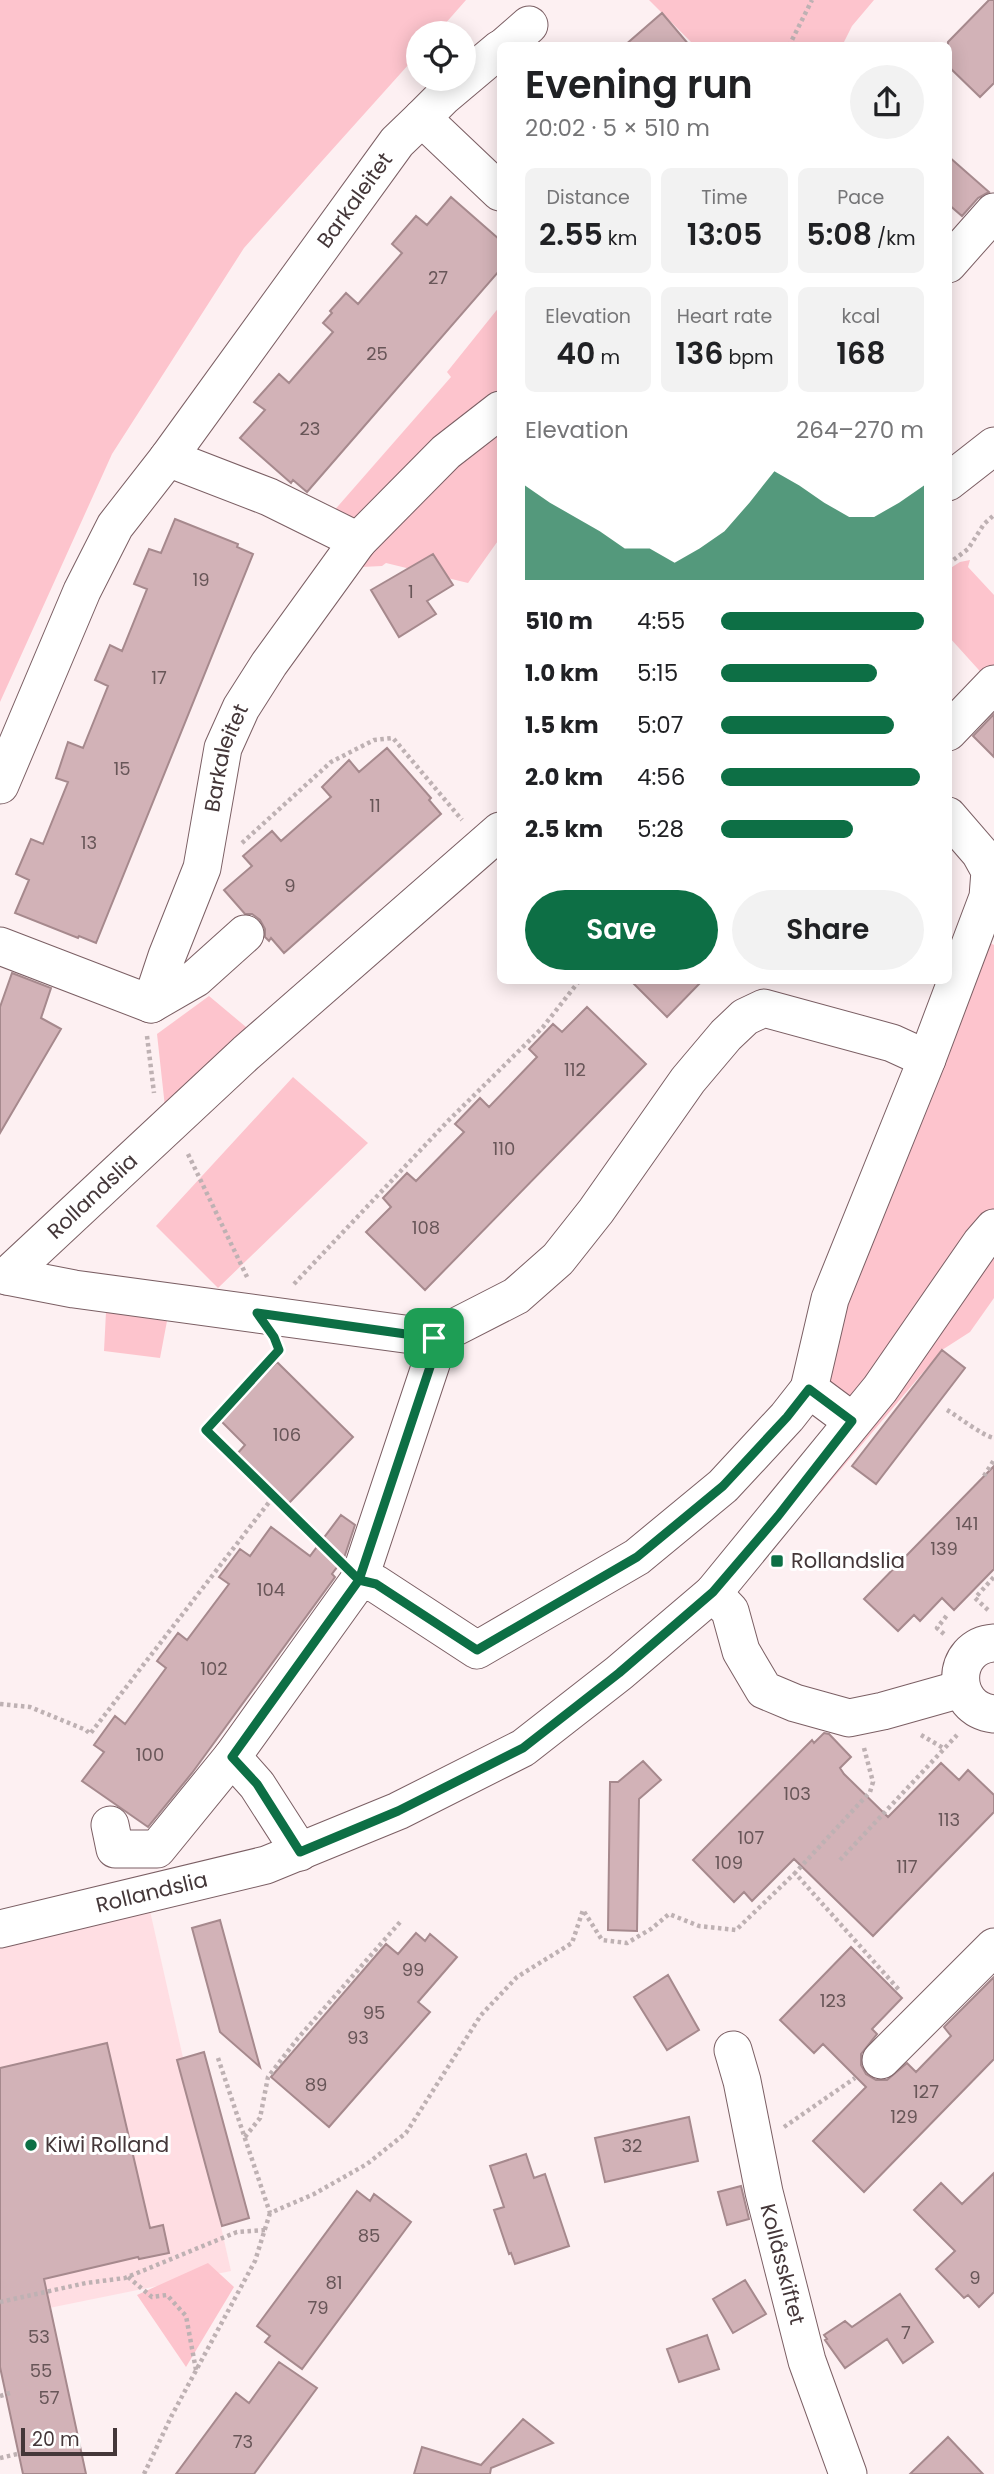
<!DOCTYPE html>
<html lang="en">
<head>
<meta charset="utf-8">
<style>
	body { margin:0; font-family:Poppins,sans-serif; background:#f2f2f2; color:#202124; height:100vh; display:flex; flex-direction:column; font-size:26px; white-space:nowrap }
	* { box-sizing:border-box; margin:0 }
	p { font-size:23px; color:#757577 }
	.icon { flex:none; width:38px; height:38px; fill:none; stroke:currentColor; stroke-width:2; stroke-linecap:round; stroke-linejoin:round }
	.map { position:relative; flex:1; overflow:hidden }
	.sheet { position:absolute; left:497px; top:42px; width:455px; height:942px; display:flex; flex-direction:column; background:#fff; border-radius:10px; box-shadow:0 4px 18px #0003 }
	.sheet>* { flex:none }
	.tools { position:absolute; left:406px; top:21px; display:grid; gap:14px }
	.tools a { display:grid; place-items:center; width:70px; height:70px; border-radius:50%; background:#fff; box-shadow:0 4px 18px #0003; font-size:35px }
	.scale { position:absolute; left:21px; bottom:18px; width:96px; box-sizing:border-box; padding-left:7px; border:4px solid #443739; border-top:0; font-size:19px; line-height:24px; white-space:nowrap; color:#443739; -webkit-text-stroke:5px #fff; paint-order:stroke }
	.pin { position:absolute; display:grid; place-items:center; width:60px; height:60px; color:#fff; margin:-30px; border-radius:14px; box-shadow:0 4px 10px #0006 }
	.round { display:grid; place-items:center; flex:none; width:74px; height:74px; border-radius:37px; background:#f2f2f2 }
	.head { display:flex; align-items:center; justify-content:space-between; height:119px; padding:0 28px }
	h1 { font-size:38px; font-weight:600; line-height:52px }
	.figures { display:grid; grid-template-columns:repeat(3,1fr); gap:10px; height:119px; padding:7px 28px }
	.figures div { display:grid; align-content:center; border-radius:10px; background:#f2f2f2; text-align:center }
	.figures b { font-size:30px; font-weight:600 }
	.figures small { font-size:19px; font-weight:400 }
	.figures p { font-size:19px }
	.chart { height:196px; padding:14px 28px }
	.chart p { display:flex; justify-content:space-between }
	.chart svg { width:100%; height:126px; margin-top:7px; fill:#0d6f45; opacity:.7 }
	.action { display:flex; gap:14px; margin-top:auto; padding:14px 28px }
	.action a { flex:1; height:80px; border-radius:42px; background:#0d6f45; color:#fff; font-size:28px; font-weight:600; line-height:80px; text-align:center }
	.action a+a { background:#f2f2f2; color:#202124 }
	ul { padding:0 28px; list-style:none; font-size:23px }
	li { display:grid; grid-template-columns:112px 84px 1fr; align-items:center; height:52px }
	li i { height:18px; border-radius:9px; background:#0d6f45 }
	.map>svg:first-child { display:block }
</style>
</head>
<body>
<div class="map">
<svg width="994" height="2474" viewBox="0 0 994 2474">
	<rect width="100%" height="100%" fill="#fdf0f2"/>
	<path fill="#ffdee3" d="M 146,1893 L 231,2271 L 0,2318 L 0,1922 Z"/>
	<path fill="#fdc4cd" d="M 0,0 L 466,0 L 437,33 L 418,33 L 418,54 L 244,248 L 112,454 L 0,702 Z
		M 649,0 L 874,0 L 852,26 L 842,46 L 694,45 Z
		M 500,306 L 500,538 L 468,583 L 386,563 L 382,566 L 341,568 L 325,521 L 451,377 L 447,372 Z
		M 970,560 L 968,567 L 994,595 L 994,672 L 987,679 L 949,637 L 949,569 L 960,562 Z
		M 985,940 L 994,945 L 994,1298 L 970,1332 L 942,1350 L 819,1495 L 838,1452 L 836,1414 L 828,1372 L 830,1346 Z
		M 209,996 L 252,1032 L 165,1107 L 157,1034 Z
		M 293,1077 L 368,1143 L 218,1288 L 156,1226 Z
		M 106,1312 L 167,1321 L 160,1358 L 104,1351 Z
		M 208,2263 L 234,2287 L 186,2367 L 137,2295 Z"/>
	<path fill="#d2b2b7" stroke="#a6898d" stroke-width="2" d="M 989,0 L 994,0 L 994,83 L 980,97 L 948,66 L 948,42 Z
		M 662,13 L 690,46 L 624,46 Z
		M 948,156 L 989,192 L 978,198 L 962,216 L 948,204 Z
		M 451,197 L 500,240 L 500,270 L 307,492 L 293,480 L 291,483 L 240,438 L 265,410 L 254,402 L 279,374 L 289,383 L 333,332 L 323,323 L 332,313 L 330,311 L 346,293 L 358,304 L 402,253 L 392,244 L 416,216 L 427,225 Z
		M 175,519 L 238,544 L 237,547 L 253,554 L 96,943 L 79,936 L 78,938 L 15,913 L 29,880 L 16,874 L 31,839 L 43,844 L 68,782 L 56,778 L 68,742 L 83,748 L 108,686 L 95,680 L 110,645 L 122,651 L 147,589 L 134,584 L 149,549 L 161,553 Z
		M 433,554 L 453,585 L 427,601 L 436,614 L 399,637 L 371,590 Z
		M 994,714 L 994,757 L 973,736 Z
		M 387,748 L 431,798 L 429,800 L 441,814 L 284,953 L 271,938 L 269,941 L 265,937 L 265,929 L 260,920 L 252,914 L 245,914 L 224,890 L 252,866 L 243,856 L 272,831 L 281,841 L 331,797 L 322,787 L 349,760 L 359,772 Z
		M 12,973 L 51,988 L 41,1018 L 61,1029 L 0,1133 L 0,1007 Z
		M 630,980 L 703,980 L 667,1017 Z
		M 587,1007 L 646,1064 L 425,1290 L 366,1232 L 391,1207 L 383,1198 L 407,1173 L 416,1181 L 464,1132 L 455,1124 L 480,1098 L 489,1107 L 537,1057 L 529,1049 L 553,1024 L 562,1032 Z
		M 942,1350 L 965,1368 L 876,1484 L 852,1466 Z
		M 277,1362 L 353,1437 L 288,1504 L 237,1454 L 245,1445 L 220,1420 Z
		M 994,1466 L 994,1569 L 954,1610 L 942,1598 L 920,1621 L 914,1615 L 898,1631 L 864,1599 Z
		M 341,1515 L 355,1525 L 344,1558 L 332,1574 L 335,1577 L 192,1773 L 148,1827 L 82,1781 L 104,1752 L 94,1745 L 115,1716 L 125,1724 L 166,1668 L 157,1661 L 178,1633 L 187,1640 L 229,1584 L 219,1577 L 240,1549 L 250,1556 L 271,1527 L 310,1556 Z
		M 824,1733 L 829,1734 L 851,1757 L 840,1768 L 844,1774 L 888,1817 L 941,1763 L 959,1780 L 968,1770 L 994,1795 L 994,1812 L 873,1936 L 794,1859 L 752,1901 L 744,1892 L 734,1902 L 693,1860 L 812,1740 L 814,1743 Z
		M 643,1761 L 661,1780 L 639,1799 L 637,1931 L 608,1930 L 610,1782 L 618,1782 Z
		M 220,1920 L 260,2067 L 220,2032 L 192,1928 Z
		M 416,1933 L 425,1941 L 430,1934 L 457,1957 L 418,2002 L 430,2012 L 329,2127 L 271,2077 L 386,1944 L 398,1954 Z
		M 851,1947 L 902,1998 L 872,2029 L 877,2034 L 861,2054 L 861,2065 L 866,2074 L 876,2080 L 887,2080 L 907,2063 L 916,2072 L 951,2036 L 944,2027 L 994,1977 L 994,2059 L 864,2192 L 813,2141 L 866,2087 L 823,2044 L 814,2053 L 780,2020 Z
		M 668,1975 L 699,2030 L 667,2050 L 634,1997 Z
		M 107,2043 L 150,2228 L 163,2225 L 169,2253 L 139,2259 L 138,2257 L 44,2279 L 86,2474 L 23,2474 L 0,2367 L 0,2068 Z
		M 204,2052 L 249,2218 L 222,2226 L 177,2060 Z
		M 689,2117 L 698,2161 L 605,2182 L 595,2138 Z
		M 526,2154 L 534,2178 L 545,2174 L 569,2246 L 515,2264 L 511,2253 L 509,2254 L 494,2210 L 504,2207 L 490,2166 Z
		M 994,2173 L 994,2292 L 979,2307 L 968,2295 L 964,2298 L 936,2269 L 955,2251 L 914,2210 L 941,2183 L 962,2204 Z
		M 741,2186 L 749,2219 L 727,2225 L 718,2192 Z
		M 357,2191 L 370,2201 L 374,2194 L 411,2222 L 302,2369 L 265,2342 L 270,2336 L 257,2326 Z
		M 745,2280 L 766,2314 L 733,2333 L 713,2299 Z
		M 900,2294 L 933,2342 L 903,2363 L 887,2339 L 845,2368 L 825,2340 L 827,2339 L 824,2335 L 845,2321 L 852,2327 Z
		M 707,2335 L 719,2369 L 679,2382 L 667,2349 Z
		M 279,2362 L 317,2388 L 254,2474 L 176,2474 L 236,2393 L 249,2403 Z
		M 523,2419 L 553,2443 L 491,2468 L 490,2474 L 414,2474 L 422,2447 L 481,2465 Z
		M 948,2437 L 983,2474 L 910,2474 Z"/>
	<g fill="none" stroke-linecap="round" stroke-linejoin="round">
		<g stroke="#7b5f64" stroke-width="39">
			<g id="minor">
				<path d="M 505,46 L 529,25"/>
				<path d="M 422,118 L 444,96 L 500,49"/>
				<path d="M 948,264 L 994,212"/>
				<path d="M 168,458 L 269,497 L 358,541 L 446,452 L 500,410"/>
				<path d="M 948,482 L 994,446"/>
				<path d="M 948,732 L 994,684"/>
				<path id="s1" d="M 0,785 L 82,591 L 115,526 L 168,458 L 397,142 L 422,118 L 500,192"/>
				<path id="s2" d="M 0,946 L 151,1004 L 167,956 L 202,868 L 223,748 L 241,708 L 269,664 L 358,541"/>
				<path d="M 151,1004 L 196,978 L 245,934"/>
				<path d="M 7,1276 L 74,1289 L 434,1338 L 516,1296 L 558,1259 L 596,1211 L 688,1080 L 726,1035 L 745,1017 L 764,1008 L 892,1043 L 927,1059"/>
				<path id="s3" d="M 7,1276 L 246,1053 L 500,831"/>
				<path d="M 852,1421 L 809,1389 L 830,1299 L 927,1059 L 988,897 L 990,871 L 980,853 L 948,816"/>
				<path d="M 359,1580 L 376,1584 L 477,1650 L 637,1557 L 723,1486 L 787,1417 L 809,1389"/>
				<path d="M 713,1593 L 730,1611 L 741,1651 L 764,1690 L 795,1703 L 849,1718 L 883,1711 L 961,1689"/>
				<path d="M 994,1643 C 950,1646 949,1709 994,1714"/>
				<path d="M 232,1757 L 257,1785 L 300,1852"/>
				<path d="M 110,1825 L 115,1849 L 157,1849 L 232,1757 L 359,1580 L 433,1358 L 434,1338"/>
				<path id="s4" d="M 0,1929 L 266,1865 L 398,1811 L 523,1748 L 619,1673 L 713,1593 L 880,1389 L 981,1243 L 994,1228"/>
				<path id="s5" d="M 733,2050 L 742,2081 L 764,2192 L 807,2361 L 848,2474"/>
				<path d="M 881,2060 L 994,1947"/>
			</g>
		</g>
		<path stroke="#beb1b3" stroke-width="4.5" stroke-dasharray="3.5 3.5" stroke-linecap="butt" d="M 789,46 L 812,0
			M 948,564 L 968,549 L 984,524 L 994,515
			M 242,843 L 331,762 L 374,740 L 393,738 L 462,820
			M 147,1036 L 154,1093
			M 188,1154 L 248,1279
			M 294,1284 L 447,1122 L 543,1027 L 580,980
			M 277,1352 L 206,1430 L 331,1554
			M 947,1410 C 959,1417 983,1436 994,1438
			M 984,1476 L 994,1460
			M 988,1610 L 975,1598 L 994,1577
			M 944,1634 L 937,1628 L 948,1614
			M 0,1704 L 30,1707 L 86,1730 L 90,1734 L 273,1497
			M 921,1735 L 945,1749
			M 864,1748 L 873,1782 L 870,1792 L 795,1873 L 900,1991
			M 840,1860 L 957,1735
			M 218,2058 L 270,2213 L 314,2194 L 367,2164 L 406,2133 L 481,2015 L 517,1977 L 572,1943 L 583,1910 L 602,1940 L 627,1943 L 651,1929 L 669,1914 L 699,1926 L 736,1930 L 795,1873
			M 784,2127 L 855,2078
			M 245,2137 L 260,2118 L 268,2077 L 298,2038 L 401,1921
			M 128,2277 L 152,2297 L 167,2295 L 186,2316 L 196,2370
			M 0,2302 L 86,2283 L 125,2278 L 237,2232 L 265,2230
			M 0,2396 L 10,2393
			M 0,2458 L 26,2452
			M 144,2474 L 172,2415 L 255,2261 L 270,2213"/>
		<use href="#minor" stroke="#fff" stroke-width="37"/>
	</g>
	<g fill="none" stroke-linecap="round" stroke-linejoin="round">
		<g stroke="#fff" stroke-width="14">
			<path id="route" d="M 434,1338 L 433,1358 L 359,1580 L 232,1757 L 257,1784 L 300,1852 L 398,1811 L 523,1748 L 619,1673 L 713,1592 L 778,1516 L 852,1421 L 809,1389 L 787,1417 L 723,1486 L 637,1557 L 477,1650 L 376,1584 L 359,1580 L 206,1430 L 279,1350 L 274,1337 L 257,1313 L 434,1338"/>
		</g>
		<use href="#route" stroke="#0d6f45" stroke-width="9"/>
	</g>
	<g fill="#0d6f45" stroke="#fff" stroke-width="2.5">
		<rect x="770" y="1554" width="14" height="14" rx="3.5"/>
		<circle cx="31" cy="2145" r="7"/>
	</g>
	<g text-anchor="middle" stroke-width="6" stroke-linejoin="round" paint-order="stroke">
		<g font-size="18" fill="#685658">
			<text x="438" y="284">27</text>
			<text x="377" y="360">25</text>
			<text x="310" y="435">23</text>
			<text x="201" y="586">19</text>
			<text x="411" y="598">1</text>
			<text x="159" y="684">17</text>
			<text x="122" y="775">15</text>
			<text x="375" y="812">11</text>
			<text x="89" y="849">13</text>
			<text x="290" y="892">9</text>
			<text x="575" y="1076">112</text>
			<text x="504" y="1155">110</text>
			<text x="426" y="1234">108</text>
			<text x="287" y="1441">106</text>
			<text x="967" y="1530">141</text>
			<text x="944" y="1555">139</text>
			<text x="271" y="1596">104</text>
			<text x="214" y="1675">102</text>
			<text x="150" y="1761">100</text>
			<text x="797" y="1800">103</text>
			<text x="949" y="1826">113</text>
			<text x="751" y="1844">107</text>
			<text x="729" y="1869">109</text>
			<text x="907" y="1873">117</text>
			<text x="413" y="1976">99</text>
			<text x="833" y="2007">123</text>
			<text x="374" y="2019">95</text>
			<text x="358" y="2044">93</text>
			<text x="316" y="2091">89</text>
			<text x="926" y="2098">127</text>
			<text x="904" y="2123">129</text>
			<text x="632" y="2152">32</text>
			<text x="369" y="2242">85</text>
			<text x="975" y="2284">9</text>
			<text x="334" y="2289">81</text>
			<text x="318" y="2314">79</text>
			<text x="906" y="2339">7</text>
			<text x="39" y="2343">53</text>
			<text x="41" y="2377">55</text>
			<text x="49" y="2404">57</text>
			<text x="243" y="2448">73</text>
		</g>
		<g font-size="21" fill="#443739" stroke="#fff">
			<text dy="7" stroke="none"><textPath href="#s1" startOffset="688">Barkaleitet</textPath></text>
			<text dy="7" stroke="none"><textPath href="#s2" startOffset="420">Barkaleitet</textPath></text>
			<text dy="7" stroke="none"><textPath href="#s3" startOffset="117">Rollandslia</textPath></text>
			<text dy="7" stroke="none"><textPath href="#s4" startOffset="156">Rollandslia</textPath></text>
			<text dy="7" stroke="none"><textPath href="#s5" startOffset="220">Kollåsskiftet</textPath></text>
		</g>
		<g font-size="21" fill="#443739" stroke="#fff" text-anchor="start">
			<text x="791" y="1568">Rollandslia</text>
			<text x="45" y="2152">Kiwi Rolland</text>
		</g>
	</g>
</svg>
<div class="tools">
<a><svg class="icon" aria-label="locate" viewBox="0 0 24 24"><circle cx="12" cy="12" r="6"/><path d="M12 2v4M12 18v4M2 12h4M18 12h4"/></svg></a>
</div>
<div class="scale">20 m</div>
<div class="pin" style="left:434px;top:1338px;background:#1e9e55"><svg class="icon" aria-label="arrive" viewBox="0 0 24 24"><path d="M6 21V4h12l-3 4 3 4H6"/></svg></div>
<section class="sheet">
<div class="head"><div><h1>Evening run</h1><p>20:02 · 5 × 510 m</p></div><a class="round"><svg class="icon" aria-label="share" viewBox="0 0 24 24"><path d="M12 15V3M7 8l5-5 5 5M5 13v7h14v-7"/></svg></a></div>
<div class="figures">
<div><p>Distance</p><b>2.55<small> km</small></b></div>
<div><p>Time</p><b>13:05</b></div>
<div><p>Pace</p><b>5:08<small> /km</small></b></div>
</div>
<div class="figures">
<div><p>Elevation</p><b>40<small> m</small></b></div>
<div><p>Heart rate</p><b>136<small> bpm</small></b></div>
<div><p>kcal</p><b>168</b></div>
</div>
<div class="chart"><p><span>Elevation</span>264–270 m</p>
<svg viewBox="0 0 160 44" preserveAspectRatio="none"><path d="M0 44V11L10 17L20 22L30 27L40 33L50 33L60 38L70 33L80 27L90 17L100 6L110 11L120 17L130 22L140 22L150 17L160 11V44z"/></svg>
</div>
<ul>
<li><b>510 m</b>4:55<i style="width:100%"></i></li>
<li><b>1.0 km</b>5:15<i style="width:77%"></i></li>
<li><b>1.5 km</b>5:07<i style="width:85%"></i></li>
<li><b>2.0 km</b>4:56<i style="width:98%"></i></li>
<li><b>2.5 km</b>5:28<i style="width:65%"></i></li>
</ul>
<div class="action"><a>Save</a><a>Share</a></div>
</section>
</div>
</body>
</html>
